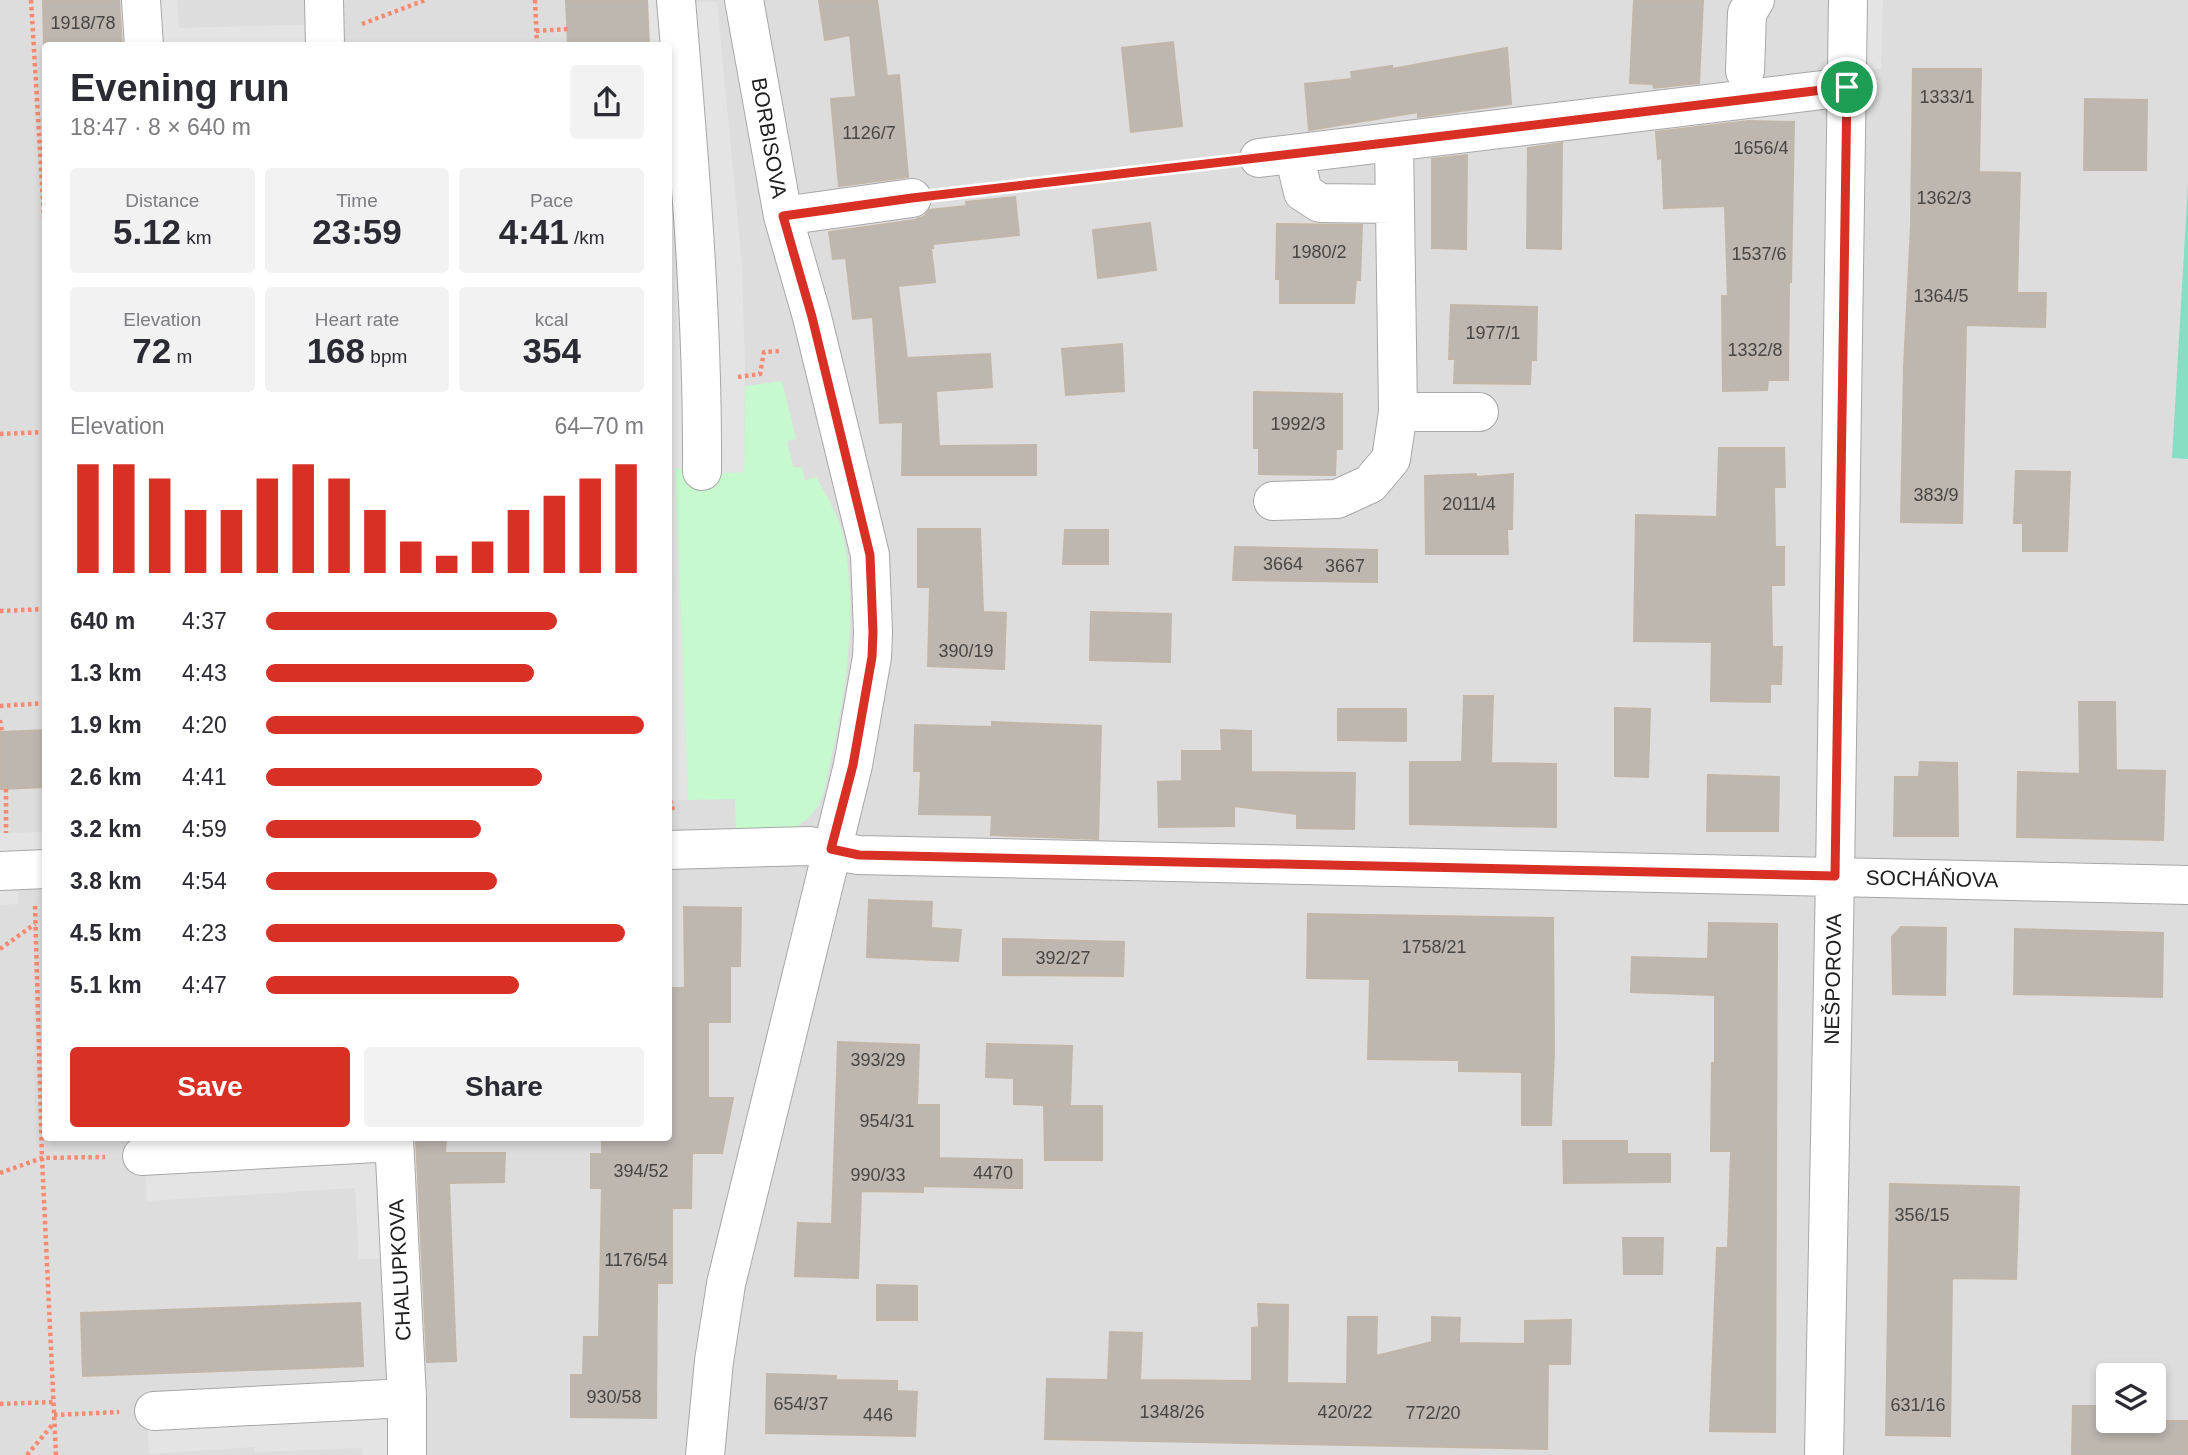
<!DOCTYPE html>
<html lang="en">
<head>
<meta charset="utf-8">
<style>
	body { margin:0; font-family:Helvetica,sans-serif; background:#f2f2f3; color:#2b2b33; height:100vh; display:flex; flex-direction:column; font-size:26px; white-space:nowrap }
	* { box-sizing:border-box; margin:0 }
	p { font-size:23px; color:#7c7c81 }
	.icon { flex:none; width:38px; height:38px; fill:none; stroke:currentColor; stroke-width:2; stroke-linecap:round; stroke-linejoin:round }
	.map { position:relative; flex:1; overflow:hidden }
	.sheet { position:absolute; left:42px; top:42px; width:630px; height:1099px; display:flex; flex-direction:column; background:#fff; border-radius:7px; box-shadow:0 4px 10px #0003 }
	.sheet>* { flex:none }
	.controls { position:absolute; left:2096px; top:1363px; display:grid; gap:14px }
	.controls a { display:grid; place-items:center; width:70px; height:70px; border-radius:7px; background:#fff; box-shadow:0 4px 10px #0003; font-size:35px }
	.pin { position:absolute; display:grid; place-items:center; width:60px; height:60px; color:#fff; margin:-30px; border:4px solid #fff; border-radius:50%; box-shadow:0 2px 7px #0007 }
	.round { display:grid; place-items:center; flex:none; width:74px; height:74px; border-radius:7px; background:#f2f2f3 }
	.headline { display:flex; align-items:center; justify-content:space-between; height:119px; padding:0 28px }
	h1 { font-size:38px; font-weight:800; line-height:52px }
	.metrics { display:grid; grid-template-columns:repeat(3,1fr); gap:10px; height:119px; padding:7px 28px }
	.metrics div { display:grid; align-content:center; border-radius:7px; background:#f2f2f3; text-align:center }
	.metrics b { font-size:35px; font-weight:800 }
	.metrics small { font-size:19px; font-weight:400 }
	.metrics p { font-size:19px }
	.chart { height:196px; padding:14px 28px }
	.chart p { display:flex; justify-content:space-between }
	.chart svg { width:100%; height:126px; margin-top:7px; stroke:#d93025; stroke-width:6 }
	.action { display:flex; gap:14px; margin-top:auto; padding:14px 28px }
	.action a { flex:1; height:80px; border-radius:7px; background:#d93025; color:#fff; font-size:28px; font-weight:800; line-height:80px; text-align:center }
	.action a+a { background:#f2f2f3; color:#2b2b33 }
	ul { padding:0 28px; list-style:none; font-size:23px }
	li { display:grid; grid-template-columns:112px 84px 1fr; align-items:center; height:52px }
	li i { height:18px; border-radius:9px; background:#d93025 }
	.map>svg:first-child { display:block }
</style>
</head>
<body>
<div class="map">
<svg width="2188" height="1455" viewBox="0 0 2188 1455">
	<rect width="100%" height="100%" fill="#f1eee7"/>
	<path fill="#dedddd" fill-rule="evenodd" d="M 0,0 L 2188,0 L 2188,1455 L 0,1455 ZM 46,46 L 668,46 L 668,1138 L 46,1138 ZM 2109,1376 L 2154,1376 L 2154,1421 L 2109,1421 Z"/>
	<path fill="#c6f9ce" d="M 782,381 L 796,439 L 787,441 L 793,467 L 802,467 L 805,480 L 816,477 C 827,497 840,518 844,540 C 857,609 847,687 832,754 C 828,771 826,791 818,806 C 813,814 803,823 795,828 C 784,834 750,831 736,831 L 735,799 L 688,800 L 675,467 L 717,473 L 744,472 L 745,386 Z"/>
	<path fill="#87dec4" d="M 2188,184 L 2188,459 L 2172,458 Z"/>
	<path fill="#e4e4e4" d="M 129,0 L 177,0 L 179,28 L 325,24 L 326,45 L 131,45 Z
		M 646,0 L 717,2 L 742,264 L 745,367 L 744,472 L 717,473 L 675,468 L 688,800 L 668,800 L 668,46 L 649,45 Z
		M 1861,0 L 1883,0 L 1881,68 L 1860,73 Z
		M 45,832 L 45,876 L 19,878 L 18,904 L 0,905 L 0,833 Z
		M 388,1150 L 393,1258 L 359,1259 L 355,1188 L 147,1201 L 145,1164 Z
		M 396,1406 L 397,1455 L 363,1455 L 362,1448 L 255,1452 L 255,1447 L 149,1454 L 147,1418 Z"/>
	<path fill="#bdb7b0" stroke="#c2b6a9" stroke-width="2" d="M 43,0 L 119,0 L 122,46 L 44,46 Z
		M 566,0 L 647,0 L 649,46 L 568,46 Z
		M 819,0 L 877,0 L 887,76 L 899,75 L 908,177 L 839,186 L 831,99 L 856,97 L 850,35 L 825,40 Z
		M 1634,0 L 1703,0 L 1699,83 L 1654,88 L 1653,84 L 1630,83 Z
		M 1173,42 L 1182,126 L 1131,132 L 1122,48 Z
		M 1507,48 L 1511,104 L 1418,117 L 1418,112 L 1309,130 L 1305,84 L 1352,79 L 1351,72 L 1392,66 L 1392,69 Z
		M 1913,69 L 1981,69 L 1979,172 L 2020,173 L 2017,293 L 2046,293 L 2045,327 L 1966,325 L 1962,523 L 1901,522 L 1904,367 L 1911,225 Z
		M 2085,99 L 2147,100 L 2146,170 L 2084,170 Z
		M 1748,121 L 1794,122 L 1791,282 L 1789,282 L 1788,380 L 1768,380 L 1767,390 L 1723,391 L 1722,296 L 1728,296 L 1725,206 L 1664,208 L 1662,158 L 1658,159 L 1656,132 Z
		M 1562,143 L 1561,249 L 1527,248 L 1528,148 Z
		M 1467,155 L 1466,249 L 1432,248 L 1432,159 Z
		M 1015,197 L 1019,235 L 933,244 L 933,248 L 931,248 L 935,282 L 898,286 L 907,358 L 990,354 L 992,387 L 936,391 L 939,446 L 1036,445 L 1036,475 L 902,475 L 903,422 L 880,423 L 873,317 L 853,319 L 846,258 L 833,259 L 829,232 L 915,220 L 925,216 L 929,210 L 967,206 L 966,202 Z
		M 1150,223 L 1156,270 L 1098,278 L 1093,230 Z
		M 1277,224 L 1362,225 L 1360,280 L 1356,280 L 1354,303 L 1280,303 L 1280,279 L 1276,279 Z
		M 1451,305 L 1537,307 L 1536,360 L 1531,360 L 1530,384 L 1454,383 L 1455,359 L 1449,359 Z
		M 1122,344 L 1124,391 L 1066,395 L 1062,349 Z
		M 1254,392 L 1342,394 L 1342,449 L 1336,449 L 1335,475 L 1259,474 L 1259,448 L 1254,448 Z
		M 1719,448 L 1784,448 L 1785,487 L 1774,487 L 1775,547 L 1784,547 L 1784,585 L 1771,585 L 1772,647 L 1782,647 L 1781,684 L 1770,684 L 1770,702 L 1711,701 L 1712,642 L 1634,641 L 1636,515 L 1717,517 Z
		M 2016,471 L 2070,472 L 2067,551 L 2023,551 L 2023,523 L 2014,523 Z
		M 1476,474 L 1476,477 L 1513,474 L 1512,529 L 1507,529 L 1508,554 L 1426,554 L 1425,476 Z
		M 918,529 L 980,529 L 983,612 L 1006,613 L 1004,669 L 928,666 L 930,587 L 918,587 Z
		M 1065,530 L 1108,530 L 1108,564 L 1063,564 Z
		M 1235,547 L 1377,550 L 1377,582 L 1233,580 Z
		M 1091,612 L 1171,614 L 1170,662 L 1090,660 Z
		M 1464,696 L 1493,696 L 1491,763 L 1556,764 L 1556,827 L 1410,824 L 1410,762 L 1462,762 Z
		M 2079,702 L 2115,702 L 2116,770 L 2165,771 L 2163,840 L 2017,837 L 2018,772 L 2080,774 Z
		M 1615,708 L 1650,709 L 1648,777 L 1615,776 Z
		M 1338,709 L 1406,709 L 1406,741 L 1338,740 Z
		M 992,722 L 1101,726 L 1098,839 L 991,835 L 992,815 L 919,814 L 921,771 L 914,771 L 915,725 L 992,727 Z
		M 46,730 L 46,787 L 0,789 L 0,732 Z
		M 1221,730 L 1251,731 L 1251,772 L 1355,773 L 1354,829 L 1297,828 L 1297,814 L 1234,806 L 1234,826 L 1159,827 L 1158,782 L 1182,781 L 1182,751 L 1222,751 Z
		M 1920,762 L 1957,763 L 1958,836 L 1894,836 L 1895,777 L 1919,777 Z
		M 1708,775 L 1779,777 L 1778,831 L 1707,831 Z
		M 869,900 L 932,902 L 931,928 L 961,930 L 958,961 L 867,957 Z
		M 684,907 L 741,908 L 740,966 L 730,966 L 730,1022 L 708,1022 L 708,1098 L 733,1098 L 722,1153 L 692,1153 L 691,1208 L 672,1208 L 672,1283 L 657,1283 L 656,1418 L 571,1417 L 571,1375 L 583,1375 L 584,1337 L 599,1337 L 602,1188 L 591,1188 L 591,1154 L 602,1154 L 602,1138 L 668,1138 L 668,988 L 685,988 Z
		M 1308,914 L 1553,918 L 1554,1052 L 1551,1125 L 1522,1125 L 1522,1072 L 1459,1071 L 1459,1060 L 1368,1059 L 1370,979 L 1307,978 Z
		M 1709,923 L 1777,924 L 1775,1432 L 1710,1431 L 1717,1248 L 1728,1248 L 1731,1151 L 1711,1151 L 1712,1063 L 1715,1063 L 1715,995 L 1631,992 L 1632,957 L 1708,959 Z
		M 1901,927 L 1946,928 L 1945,995 L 1893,994 L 1892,937 Z
		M 2015,929 L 2163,933 L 2162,997 L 2014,994 Z
		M 1003,939 L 1124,942 L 1123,976 L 1003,975 Z
		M 838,1042 L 919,1045 L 917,1105 L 939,1105 L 939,1158 L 1022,1160 L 1022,1188 L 923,1186 L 923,1192 L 861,1191 L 858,1278 L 795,1276 L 798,1223 L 832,1224 Z
		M 987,1044 L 1072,1046 L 1070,1106 L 1014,1104 L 1014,1078 L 986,1077 Z
		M 1044,1106 L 1102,1106 L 1102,1160 L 1045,1160 Z
		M 416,1138 L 446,1138 L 445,1153 L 505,1153 L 504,1182 L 449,1183 L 456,1361 L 427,1362 Z
		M 1563,1141 L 1627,1141 L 1627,1154 L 1670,1154 L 1670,1182 L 1564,1183 Z
		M 1890,1184 L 2019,1187 L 2016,1279 L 1952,1278 L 1950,1436 L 1886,1435 Z
		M 1623,1238 L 1663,1238 L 1662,1274 L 1624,1274 Z
		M 877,1285 L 917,1286 L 917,1320 L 877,1320 Z
		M 360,1303 L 363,1366 L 83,1376 L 81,1313 Z
		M 1258,1304 L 1288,1305 L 1287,1383 L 1347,1384 L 1348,1317 L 1377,1317 L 1376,1356 L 1432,1342 L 1432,1317 L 1460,1318 L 1459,1343 L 1525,1344 L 1525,1321 L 1571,1320 L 1570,1364 L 1548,1364 L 1547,1449 L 1045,1439 L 1047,1379 L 1108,1380 L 1110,1332 L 1142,1333 L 1140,1380 L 1252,1381 L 1252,1328 L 1259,1327 Z
		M 767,1374 L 836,1376 L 836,1380 L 897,1381 L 897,1391 L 917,1392 L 915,1436 L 766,1433 Z
		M 2073,1406 L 2109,1406 L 2109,1421 L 2188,1421 L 2188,1455 L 2072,1455 Z"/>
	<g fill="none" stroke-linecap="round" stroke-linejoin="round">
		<g stroke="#a7a7a7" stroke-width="40">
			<path id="minor" d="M 141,0 L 144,46
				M 324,0 L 325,46
				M 676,0 C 689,157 703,313 702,471
				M 1745,71 L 1747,13 L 1755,0
				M 1294,154 L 1303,192 L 1320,203 L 1395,204
				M 1259,158 L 1847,87
				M 783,216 L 912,198
				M 1398,412 L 1479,412
				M 1273,501 L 1337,499 L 1370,484 L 1391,459 L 1398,412 L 1394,142
				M 668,850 L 809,846 L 858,855 L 2188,885
				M 0,871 L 46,869
				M 394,1138 L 407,1398 L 407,1455
				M 142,1156 L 394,1142
				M 154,1411 L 407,1398
				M 705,1455 L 714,1361 L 726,1284 L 853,765 L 872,657 L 873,632 L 870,555 L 812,317 L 783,216 L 744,0
				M 1824,1455 L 1835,876 L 1848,0"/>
		</g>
		<path stroke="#f88a71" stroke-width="4.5" stroke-dasharray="3.5 3.5" stroke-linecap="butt" d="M 31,0 L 46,251
			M 535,0 L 537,46
			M 362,24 L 425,0
			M 536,31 L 568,29
			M 947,194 L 1224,162
			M 738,377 L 760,374 L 764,352 L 781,351
			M 0,434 L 46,432
			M 0,611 L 46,609
			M 0,706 L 46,703
			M 0,720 L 2,732
			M 6,789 L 6,833
			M 670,800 L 674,813
			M 35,906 L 42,1158 L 56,1455
			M 0,949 L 35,924
			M 0,1173 L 42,1158 L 105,1157
			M 0,1404 L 53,1402
			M 54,1415 L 119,1412
			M 27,1455 L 54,1423"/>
		<use href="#minor" stroke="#fff" stroke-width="38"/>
	</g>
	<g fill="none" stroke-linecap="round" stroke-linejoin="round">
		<g stroke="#fff" stroke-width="14">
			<path id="route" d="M 1847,87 L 1835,876 L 859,855 L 831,849 L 853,765 L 872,657 L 873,632 L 870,555 L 812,317 L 783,216 L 912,198 L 1394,142 Z"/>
		</g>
		<use href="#route" stroke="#d93025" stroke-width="9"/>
	</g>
	<g text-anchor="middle" stroke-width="5" stroke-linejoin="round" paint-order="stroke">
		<g font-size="18" fill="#474644">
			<text x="83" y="29">1918/78</text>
			<text x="1947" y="103">1333/1</text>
			<text x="869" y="139">1126/7</text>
			<text x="1761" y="154">1656/4</text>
			<text x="1944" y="204">1362/3</text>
			<text x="1319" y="258">1980/2</text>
			<text x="1759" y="260">1537/6</text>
			<text x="1941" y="302">1364/5</text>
			<text x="1493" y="339">1977/1</text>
			<text x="1755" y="356">1332/8</text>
			<text x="1298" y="430">1992/3</text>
			<text x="1936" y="501">383/9</text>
			<text x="1469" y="510">2011/4</text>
			<text x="1283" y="570">3664</text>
			<text x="1345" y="572">3667</text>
			<text x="966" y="657">390/19</text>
			<text x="1434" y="953">1758/21</text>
			<text x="1063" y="964">392/27</text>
			<text x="878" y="1066">393/29</text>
			<text x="887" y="1127">954/31</text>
			<text x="641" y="1177">394/52</text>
			<text x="993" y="1179">4470</text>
			<text x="878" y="1181">990/33</text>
			<text x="1922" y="1221">356/15</text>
			<text x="636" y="1266">1176/54</text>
			<text x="614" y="1403">930/58</text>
			<text x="801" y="1410">654/37</text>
			<text x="1918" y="1411">631/16</text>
			<text x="1172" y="1418">1348/26</text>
			<text x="1345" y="1418">420/22</text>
			<text x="1433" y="1419">772/20</text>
			<text x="878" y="1421">446</text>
		</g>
		<g font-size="21" fill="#202020" stroke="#fff">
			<text transform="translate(769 138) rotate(80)" y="7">BORBISOVA</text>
			<text transform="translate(1932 879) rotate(1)" y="7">SOCHÁŇOVA</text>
			<text transform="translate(1833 979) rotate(-89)" y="7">NEŠPOROVA</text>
			<text transform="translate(400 1270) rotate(-93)" y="7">CHALUPKOVA</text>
		</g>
	</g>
</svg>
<div class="controls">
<a><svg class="icon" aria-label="layers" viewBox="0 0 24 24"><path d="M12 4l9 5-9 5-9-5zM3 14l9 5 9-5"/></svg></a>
</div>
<div class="pin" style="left:1847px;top:87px;background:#1e9e55"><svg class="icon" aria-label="arrive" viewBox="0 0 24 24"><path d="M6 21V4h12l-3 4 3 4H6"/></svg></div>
<section class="sheet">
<div class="headline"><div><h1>Evening run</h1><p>18:47 · 8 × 640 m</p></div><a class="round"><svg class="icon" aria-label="share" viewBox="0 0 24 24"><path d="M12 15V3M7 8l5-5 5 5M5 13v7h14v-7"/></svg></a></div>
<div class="metrics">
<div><p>Distance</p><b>5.12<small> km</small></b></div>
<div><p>Time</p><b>23:59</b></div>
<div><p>Pace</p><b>4:41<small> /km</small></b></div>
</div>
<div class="metrics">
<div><p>Elevation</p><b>72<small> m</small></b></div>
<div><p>Heart rate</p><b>168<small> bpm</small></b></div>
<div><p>kcal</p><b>354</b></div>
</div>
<div class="chart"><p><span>Elevation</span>64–70 m</p>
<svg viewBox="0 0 160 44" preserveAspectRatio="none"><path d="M5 44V6M15 44V6M25 44V11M35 44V22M45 44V22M55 44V11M65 44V6M75 44V11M85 44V22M95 44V33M105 44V38M115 44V33M125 44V22M135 44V17M145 44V11M155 44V6"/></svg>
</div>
<ul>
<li><b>640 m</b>4:37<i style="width:77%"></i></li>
<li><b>1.3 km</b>4:43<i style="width:71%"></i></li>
<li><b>1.9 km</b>4:20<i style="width:100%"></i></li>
<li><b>2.6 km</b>4:41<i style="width:73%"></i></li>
<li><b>3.2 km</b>4:59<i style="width:57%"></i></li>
<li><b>3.8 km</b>4:54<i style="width:61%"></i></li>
<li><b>4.5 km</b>4:23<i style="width:95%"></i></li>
<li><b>5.1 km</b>4:47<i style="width:67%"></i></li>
</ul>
<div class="action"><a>Save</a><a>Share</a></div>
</section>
</div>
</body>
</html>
